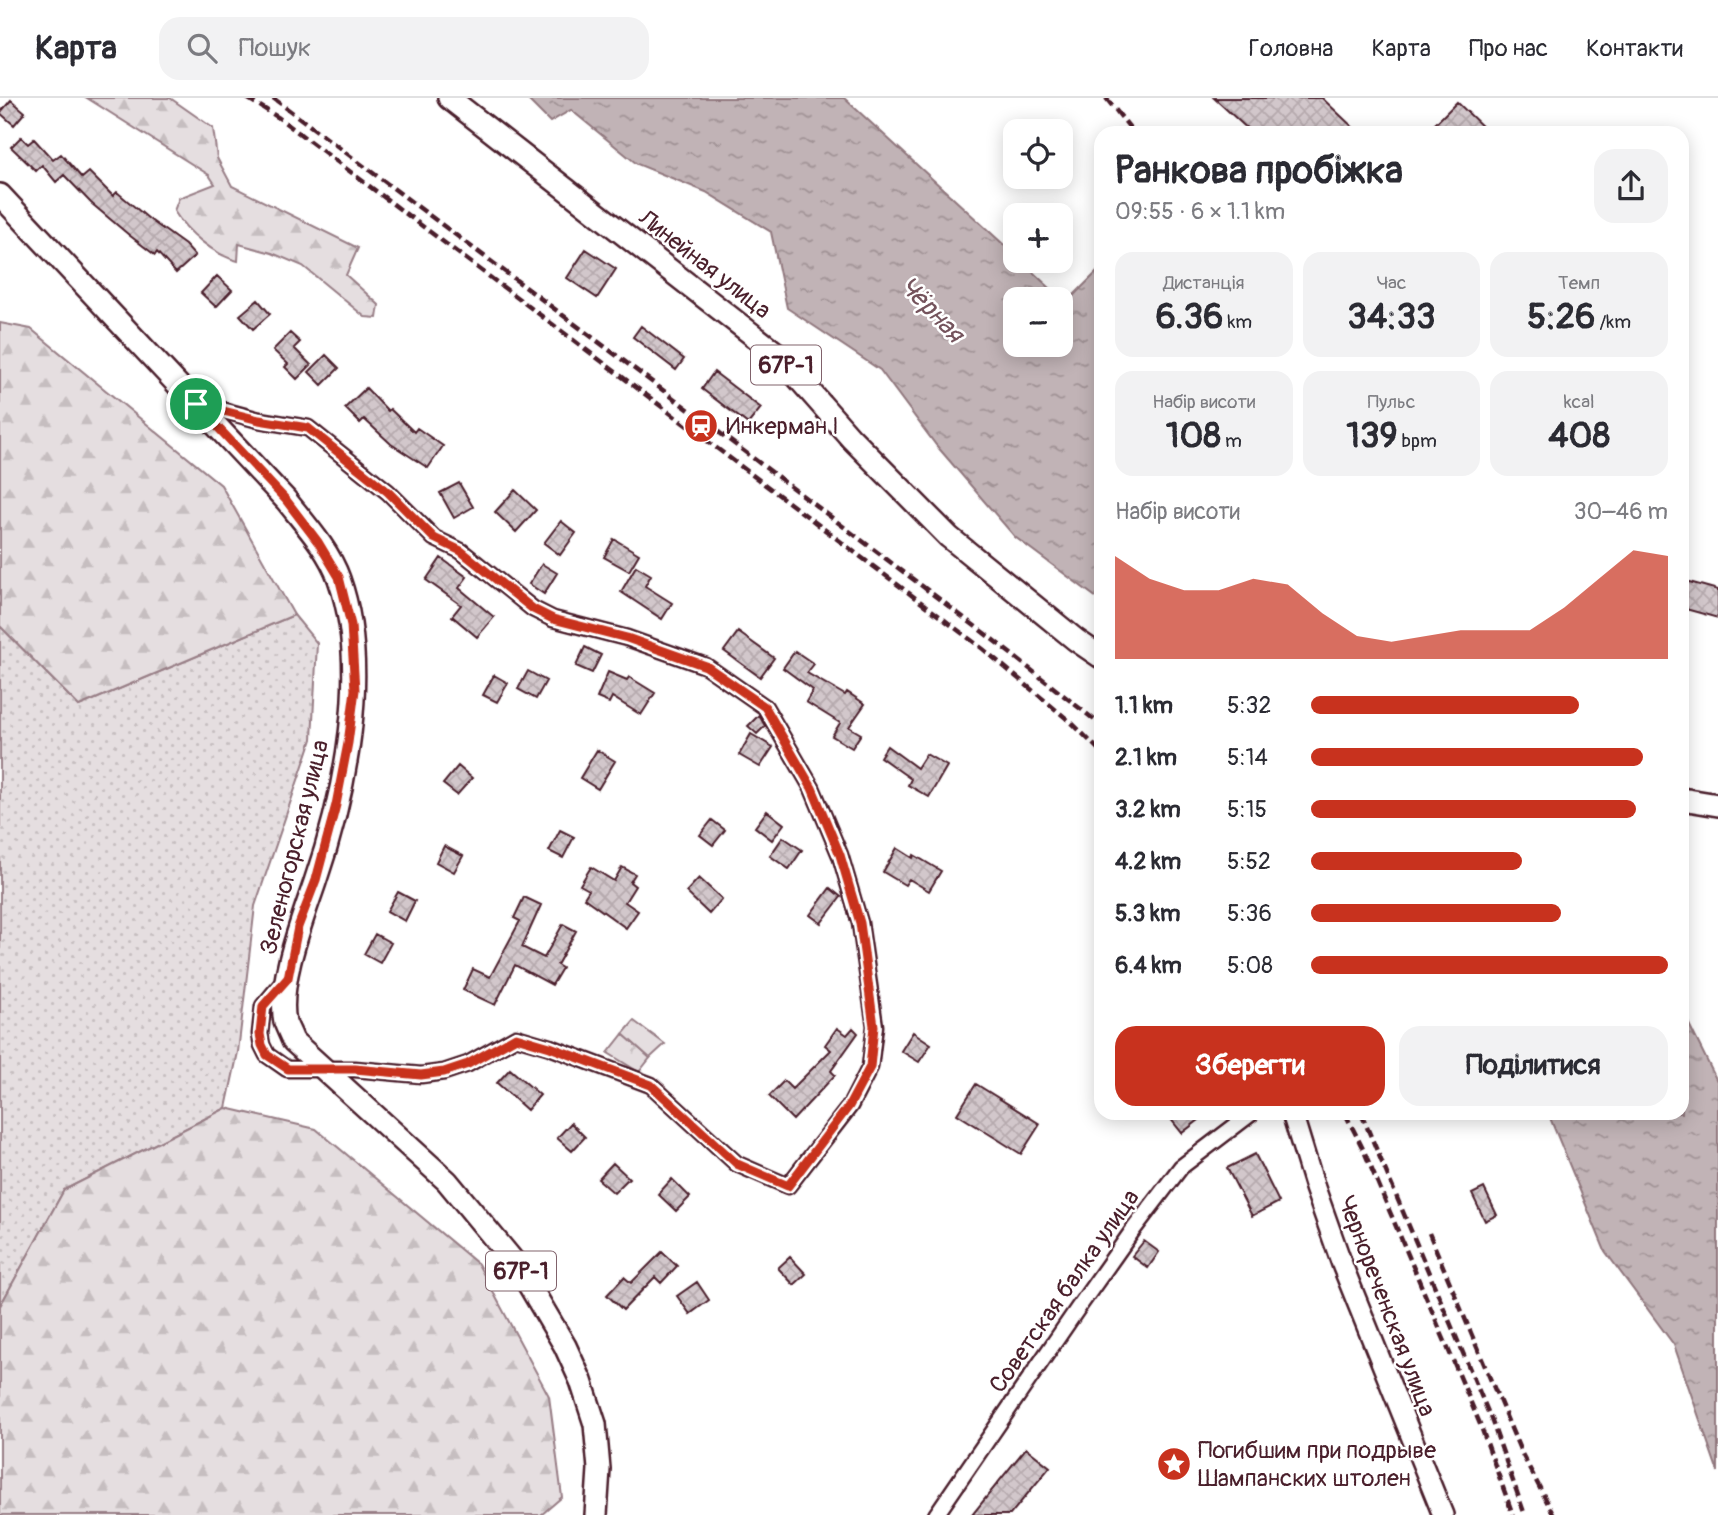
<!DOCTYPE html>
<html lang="uk">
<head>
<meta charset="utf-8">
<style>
	body { margin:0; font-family:Pangolin,sans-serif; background:#f2f2f3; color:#2b2b33; height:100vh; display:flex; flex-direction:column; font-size:26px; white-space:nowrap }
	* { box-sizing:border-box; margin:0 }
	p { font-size:23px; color:#7c7c81 }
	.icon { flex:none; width:38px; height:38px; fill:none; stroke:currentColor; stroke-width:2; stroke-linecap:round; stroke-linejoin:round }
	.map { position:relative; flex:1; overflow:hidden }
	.drawer { position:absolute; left:1094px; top:28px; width:595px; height:994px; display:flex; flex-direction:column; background:#fff; border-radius:21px; box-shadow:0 4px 18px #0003 }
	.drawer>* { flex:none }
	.fabs { position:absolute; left:1003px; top:21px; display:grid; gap:14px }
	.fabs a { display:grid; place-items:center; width:70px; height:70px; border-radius:14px; background:#fff; box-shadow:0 4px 18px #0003; font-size:35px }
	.pin { position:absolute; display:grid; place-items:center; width:60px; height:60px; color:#fff; margin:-30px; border:4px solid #fff; border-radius:50%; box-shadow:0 2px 7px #0007 }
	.round { display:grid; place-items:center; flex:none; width:74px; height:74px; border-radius:21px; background:#f2f2f3 }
	.head { display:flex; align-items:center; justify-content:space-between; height:119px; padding:0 21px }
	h1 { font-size:38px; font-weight:800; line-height:52px }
	.metrics { display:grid; grid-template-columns:repeat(3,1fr); gap:10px; height:119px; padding:7px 21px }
	.metrics div { display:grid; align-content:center; border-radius:18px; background:#f2f2f3; text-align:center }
	.metrics b { font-size:35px; font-weight:800 }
	.metrics small { font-size:19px; font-weight:400 }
	.metrics p { font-size:19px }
	.chart { height:196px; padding:14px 21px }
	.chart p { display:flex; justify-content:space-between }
	.chart svg { width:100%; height:126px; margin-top:7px; fill:#c8321e; opacity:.7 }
	.primary-button { display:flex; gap:14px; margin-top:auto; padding:14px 21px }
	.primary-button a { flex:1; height:80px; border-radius:21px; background:#c8321e; color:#fff; font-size:28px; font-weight:800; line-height:80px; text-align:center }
	.primary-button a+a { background:#f2f2f3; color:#2b2b33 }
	ul { padding:0 21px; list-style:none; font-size:23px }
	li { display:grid; grid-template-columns:112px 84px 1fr; align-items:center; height:52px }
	li i { height:18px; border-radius:9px; background:#c8321e }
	header { display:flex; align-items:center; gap:42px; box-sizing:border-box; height:98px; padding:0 35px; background:#fff; border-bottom:2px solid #e1e1e2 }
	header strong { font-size:33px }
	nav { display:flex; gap:38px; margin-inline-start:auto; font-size:24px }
	.search { width:490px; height:63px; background:#f2f2f3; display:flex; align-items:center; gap:18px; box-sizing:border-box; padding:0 24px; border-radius:21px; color:#7c7c81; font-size:26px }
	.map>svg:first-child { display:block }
</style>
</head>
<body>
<header>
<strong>Карта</strong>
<div class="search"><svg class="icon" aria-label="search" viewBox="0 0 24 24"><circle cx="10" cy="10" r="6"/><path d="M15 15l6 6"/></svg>Пошук</div>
<nav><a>Головна</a><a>Карта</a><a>Про нас</a><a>Контакти</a></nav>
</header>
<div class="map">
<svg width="1718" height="1417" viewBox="0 0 1718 1417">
	<defs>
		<pattern id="grass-dots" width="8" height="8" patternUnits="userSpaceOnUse" patternTransform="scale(1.75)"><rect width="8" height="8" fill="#e5dee0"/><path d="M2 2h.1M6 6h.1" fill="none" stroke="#c6bec0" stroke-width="1.8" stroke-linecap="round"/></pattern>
		<pattern id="forest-firs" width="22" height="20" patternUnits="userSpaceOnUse" patternTransform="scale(1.75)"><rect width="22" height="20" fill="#e5dee0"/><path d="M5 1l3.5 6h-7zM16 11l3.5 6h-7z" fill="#c6bec0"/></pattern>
		<pattern id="park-crowns" width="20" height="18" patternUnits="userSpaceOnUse" patternTransform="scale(1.75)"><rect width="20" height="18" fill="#e5dee0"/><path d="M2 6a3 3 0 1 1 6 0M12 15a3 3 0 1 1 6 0" fill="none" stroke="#c6bec0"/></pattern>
		<pattern id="water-ripples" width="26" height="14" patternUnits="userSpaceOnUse" patternTransform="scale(1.75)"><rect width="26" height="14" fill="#c1b3b6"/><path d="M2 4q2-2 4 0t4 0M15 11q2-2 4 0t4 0" fill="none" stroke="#9f9194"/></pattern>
		<pattern id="building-cross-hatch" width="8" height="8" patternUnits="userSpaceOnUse" patternTransform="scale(1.75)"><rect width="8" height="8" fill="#d2c7cb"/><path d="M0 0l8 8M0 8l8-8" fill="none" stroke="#b6aaae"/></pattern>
	</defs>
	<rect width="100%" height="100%" fill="#fff"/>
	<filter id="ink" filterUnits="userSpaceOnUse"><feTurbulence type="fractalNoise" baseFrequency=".0143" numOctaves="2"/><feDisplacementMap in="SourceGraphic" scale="14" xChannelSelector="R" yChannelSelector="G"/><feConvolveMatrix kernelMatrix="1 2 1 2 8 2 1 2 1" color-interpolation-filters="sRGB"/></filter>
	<g filter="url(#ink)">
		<path fill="url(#grass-dots)" stroke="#987e86" stroke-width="2" d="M 294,517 L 317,545 L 312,641 L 255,808 L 238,954 L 226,1010 L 64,1092 L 0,1208 L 0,528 L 79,608 Z"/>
		<path fill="url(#forest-firs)" stroke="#987e86" stroke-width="2" d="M 87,0 L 170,0 L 213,30 L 217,60 L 232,88 L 358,150 L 346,177 L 379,207 L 377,220 L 365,219 L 303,168 L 272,155 L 239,146 L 238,163 C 214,157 187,134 174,113 L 179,100 L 215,86 L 209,77 Z
			M 0,225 L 31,231 L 221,387 L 294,517 L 79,608 L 0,528 Z
			M 226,1010 L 316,1031 L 478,1166 L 549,1298 L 562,1399 L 541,1417 L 0,1417 L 0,1208 L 64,1092 Z"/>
		<path fill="url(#park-crowns)" stroke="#987e86" stroke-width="2" d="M 623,936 L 650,960 L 639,974 L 608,955 Z"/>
		<path fill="#e5dee0" stroke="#987e86" stroke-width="2" d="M 634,923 L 665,946 L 650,960 L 623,936 Z"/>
		<path fill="url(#water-ripples)" stroke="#91787e" stroke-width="2" fill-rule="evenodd" d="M 526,0 L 844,0 L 1015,157 L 1015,163 L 1021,163 L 1066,205 L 1101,170 L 1101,503 L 1015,439 L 936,347 L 880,272 L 787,210 L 771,134 L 706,94 L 637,66 L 571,12 L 550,24 ZM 1015,201 L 1060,201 L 1060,247 L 1015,247 Z
			M 1682,912 L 1718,985 L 1718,1374 L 1674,1247 L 1605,1153 L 1548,1015 L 1682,1015 Z"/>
		<path fill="url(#building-cross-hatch)" stroke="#4a1f2b" stroke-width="2" d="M 1214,0 L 1322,0 L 1359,35 L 1252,35 Z
			M 11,2 L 25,14 L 14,27 L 0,15 Z
			M 1457,4 L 1489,35 L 1441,35 L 1433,28 Z
			M 21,39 L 28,46 L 34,41 L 53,62 L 61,56 L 82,80 L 89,74 L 113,98 L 117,94 L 149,121 L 185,147 L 195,158 L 176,175 L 157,154 L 155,157 L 129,137 L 91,105 L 64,77 L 56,84 L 42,67 L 36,73 L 11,49 Z
			M 586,151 L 616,171 L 597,200 L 567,180 Z
			M 217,178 L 232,192 L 216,209 L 201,195 Z
			M 258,202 L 270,216 L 253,231 L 240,217 Z
			M 641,228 L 684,261 L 676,272 L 633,239 Z
			M 290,235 L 300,244 L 294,250 L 311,267 L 297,281 L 285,269 L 288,266 L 273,252 Z
			M 326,257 L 339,270 L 322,287 L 309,274 Z
			M 714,274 L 761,310 L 748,326 L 702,291 Z
			M 366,290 L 388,313 L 390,311 L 414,334 L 417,330 L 443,348 L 428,370 L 391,346 L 364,321 L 360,325 L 345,310 Z
			M 459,385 L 473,409 L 454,420 L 440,395 Z
			M 515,392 L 536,412 L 516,434 L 495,414 Z
			M 561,423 L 576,435 L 560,457 L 544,445 Z
			M 614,441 L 639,456 L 629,473 L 604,459 Z
			M 441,460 L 467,479 L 459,490 L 494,519 L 477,539 L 452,518 L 461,507 L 426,482 Z
			M 542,466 L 557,475 L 544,496 L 529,486 Z
			M 636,468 L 651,477 L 645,488 L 672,505 L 662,521 L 621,494 Z
			M 1682,482 L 1718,492 L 1718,520 L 1682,510 Z
			M 738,534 L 774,560 L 760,579 L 724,553 Z
			M 585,549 L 601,557 L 592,575 L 576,568 Z
			M 795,553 L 814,566 L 807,575 L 845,597 L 847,594 L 865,606 L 849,629 L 861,636 L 852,650 L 832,638 L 840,625 L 806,604 L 813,592 L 783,570 Z
			M 528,573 L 546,583 L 536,601 L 518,591 Z
			M 608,574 L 627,582 L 629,579 L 655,595 L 641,617 L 612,599 L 609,605 L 597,600 Z
			M 494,577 L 508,585 L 497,604 L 483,597 Z
			M 759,617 L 765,628 L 757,636 L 748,628 Z
			M 751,636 L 773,649 L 760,669 L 739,657 Z
			M 887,648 L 917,670 L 926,656 L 947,668 L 929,699 L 908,687 L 911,681 L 880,659 Z
			M 597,652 L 615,663 L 598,691 L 580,680 Z
			M 458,668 L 472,680 L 457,697 L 443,686 Z
			M 767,713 L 784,726 L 772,742 L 755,729 Z
			M 712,722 L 725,732 L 713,747 L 700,737 Z
			M 560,732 L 574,739 L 563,760 L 549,753 Z
			M 783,739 L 802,752 L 789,771 L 770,758 Z
			M 444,748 L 463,758 L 454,774 L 436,764 Z
			M 897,750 L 913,760 L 914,757 L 941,773 L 929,793 L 909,781 L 905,787 L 883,774 Z
			M 591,769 L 614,783 L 622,769 L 635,776 L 630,784 L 635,788 L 625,804 L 638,813 L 626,830 L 584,800 L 589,792 L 580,787 Z
			M 699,780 L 722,801 L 709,816 L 686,794 Z
			M 830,790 L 841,799 L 821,825 L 810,817 Z
			M 398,794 L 415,803 L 405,823 L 387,813 Z
			M 524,799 L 541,807 L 522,849 L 544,860 L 563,826 L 576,833 L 557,867 L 562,870 L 552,887 L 515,867 L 495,907 L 463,892 L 473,871 L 490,879 L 520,823 L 514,820 Z
			M 375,836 L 391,845 L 380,865 L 364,856 Z
			M 837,930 L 847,937 L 853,930 L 858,935 L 831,973 L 835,977 L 793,1022 L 769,998 L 784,983 L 792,991 L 831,952 L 825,947 Z
			M 913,934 L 931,946 L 919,964 L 901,953 Z
			M 510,971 L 540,997 L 527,1012 L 497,985 Z
			M 976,986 L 1040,1026 L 1021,1056 L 957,1016 Z
			M 1166,1015 L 1208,1015 L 1182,1035 Z
			M 571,1025 L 585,1039 L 572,1053 L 557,1040 Z
			M 1255,1056 L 1279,1104 L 1252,1118 L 1227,1070 Z
			M 613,1065 L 629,1080 L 614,1095 L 598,1081 Z
			M 672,1081 L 690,1099 L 676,1113 L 658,1096 Z
			M 1484,1090 L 1497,1117 L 1485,1123 L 1472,1096 Z
			M 1144,1143 L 1159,1154 L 1148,1170 L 1132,1158 Z
			M 662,1154 L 677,1168 L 661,1185 L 655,1179 L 623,1212 L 607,1197 L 624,1179 L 631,1185 Z
			M 790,1159 L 806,1176 L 794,1187 L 778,1170 Z
			M 697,1184 L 709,1202 L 690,1216 L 677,1198 Z
			M 1026,1350 L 1050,1369 L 1010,1417 L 972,1417 Z"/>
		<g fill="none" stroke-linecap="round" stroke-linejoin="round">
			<g stroke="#4a1f2b" stroke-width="19">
				<path id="street" d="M 196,305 L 259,322 L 308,330 L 388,394 L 434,440 L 461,453 L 533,511 L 553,521 L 627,540 L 706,568 L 765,609 L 812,690 L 840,757 L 860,825 L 875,928 L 870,969 L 850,1008 L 788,1088 L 737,1066 L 651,987 L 550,949 L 516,939 L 468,966 L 444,974 L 421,977 L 355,971 L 287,971 L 267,957 L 262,947 L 260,936 L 263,908 L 284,883
					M 936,1417 L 1078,1210 L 1133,1132 L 1181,1069 L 1252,1015"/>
			</g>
			<g stroke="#4a1f2b" stroke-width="24">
				<path id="secondary" d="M 1292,1015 L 1315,1090 L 1343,1169 L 1443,1417"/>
			</g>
			<g stroke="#4a1f2b" stroke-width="26">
				<path id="primary" d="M 449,0 L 776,255 L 851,340 L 949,439 L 1076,542 L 1101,559
					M 0,97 L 286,402 C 305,426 329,452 339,481 C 371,571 345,697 315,784 C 303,820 277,886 285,924 C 287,930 291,937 293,943 L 447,1083 L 519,1170 L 565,1248 L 581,1283 L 595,1326 L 599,1371 L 596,1417
					M 1682,701 L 1718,707"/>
			</g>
			<use href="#street" stroke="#fff" stroke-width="14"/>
			<use href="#secondary" stroke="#fff" stroke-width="19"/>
			<use href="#primary" stroke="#fff" stroke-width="21"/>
			<path stroke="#4a1f2b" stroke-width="4.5" stroke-dasharray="10 5" stroke-linecap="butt" d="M 247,0 L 279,20 L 983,551 L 1073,626 L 1101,654
				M 273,0 L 704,323 L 992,541 L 1101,627
				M 1106,0 L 1134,35
				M 1345,1015 L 1364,1053 L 1480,1326 L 1513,1417
				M 1361,1015 L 1491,1321 L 1525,1417
				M 1429,1135 L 1521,1354 L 1554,1417"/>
		</g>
	</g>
	<g fill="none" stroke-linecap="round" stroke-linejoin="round" filter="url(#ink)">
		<g stroke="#fff" stroke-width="14">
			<path id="route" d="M 196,306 L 259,322 L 308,330 L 388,394 L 434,440 L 461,453 L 533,511 L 553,521 L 627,540 L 706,568 L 765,609 L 812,690 L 840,757 L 860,825 L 874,928 L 870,969 L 849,1008 L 788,1088 L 737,1066 L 651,987 L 550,949 L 516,939 L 468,966 L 444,974 L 421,977 L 355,971 L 288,971 L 267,957 L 262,947 L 260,936 L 263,908 L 288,880 L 298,829 L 316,782 L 336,707 L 348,645 L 355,592 L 351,527 L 339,479 L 318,444 L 286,402 Z"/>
		</g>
		<use href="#route" stroke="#c8321e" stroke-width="9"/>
	</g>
	<defs>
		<g id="station-disc" transform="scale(1.75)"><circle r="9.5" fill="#c8321e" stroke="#fff"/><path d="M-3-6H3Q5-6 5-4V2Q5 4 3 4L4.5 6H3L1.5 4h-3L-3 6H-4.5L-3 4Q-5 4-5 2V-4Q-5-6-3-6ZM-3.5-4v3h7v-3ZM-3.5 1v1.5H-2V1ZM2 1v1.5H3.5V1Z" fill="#fff"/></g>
		<g id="sight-disc" transform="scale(1.75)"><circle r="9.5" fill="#c8321e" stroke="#fff"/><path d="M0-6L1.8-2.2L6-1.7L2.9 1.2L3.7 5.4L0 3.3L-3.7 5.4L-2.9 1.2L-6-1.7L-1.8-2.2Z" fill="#fff"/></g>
	</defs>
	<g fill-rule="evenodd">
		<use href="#station-disc" x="701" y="328"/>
		<use href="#sight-disc" x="1174" y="1366"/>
	</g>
	<g text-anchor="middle" stroke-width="5" stroke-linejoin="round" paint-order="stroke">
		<g fill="#fff" stroke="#80626b" stroke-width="2">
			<rect x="751" y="247.5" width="70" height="39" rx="5"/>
			<rect x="486" y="1153.5" width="70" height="39" rx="5"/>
		</g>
		<g font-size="23" font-weight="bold" fill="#4a1f2b">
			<text x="786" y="275">67Р-1</text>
			<text x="521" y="1181">67Р-1</text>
		</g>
		<g font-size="24" fill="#4a1f2b" stroke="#fff">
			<text transform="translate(705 166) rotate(38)" y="8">Линейная улица</text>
			<text transform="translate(294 749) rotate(-76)" y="8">Зеленогорская улица</text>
			<text transform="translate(1064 1193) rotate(-55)" y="8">Советская балка улица</text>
			<text transform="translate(1387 1208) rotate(69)" y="8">Чернореченская улица</text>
		</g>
		<g font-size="24" fill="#4a1f2b" stroke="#fff" text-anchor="start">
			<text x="726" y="336">Инкерман I</text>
			<text x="1198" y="1360">Погибшим при подрыве<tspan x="1198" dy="28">Шампанских штолен</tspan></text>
		</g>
		<g font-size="26" font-style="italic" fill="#74535c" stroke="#fff">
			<text transform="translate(932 211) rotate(46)" y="9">Чёрная</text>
		</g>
	</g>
</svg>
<div class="fabs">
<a><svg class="icon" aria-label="locate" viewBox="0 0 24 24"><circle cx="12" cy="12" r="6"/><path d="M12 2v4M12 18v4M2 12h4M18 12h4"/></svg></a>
<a>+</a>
<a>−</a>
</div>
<div class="pin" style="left:196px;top:306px;background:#1e9e55"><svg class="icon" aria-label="arrive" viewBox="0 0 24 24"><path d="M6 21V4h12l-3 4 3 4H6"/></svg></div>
<section class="drawer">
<div class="head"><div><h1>Ранкова пробіжка</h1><p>09:55 · 6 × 1.1 km</p></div><a class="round"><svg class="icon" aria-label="share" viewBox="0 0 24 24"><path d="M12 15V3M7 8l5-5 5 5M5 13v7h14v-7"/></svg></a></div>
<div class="metrics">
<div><p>Дистанція</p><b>6.36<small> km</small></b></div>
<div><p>Час</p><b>34:33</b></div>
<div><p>Темп</p><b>5:26<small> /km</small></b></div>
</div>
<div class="metrics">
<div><p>Набір висоти</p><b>108<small> m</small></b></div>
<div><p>Пульс</p><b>139<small> bpm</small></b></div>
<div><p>kcal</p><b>408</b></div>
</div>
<div class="chart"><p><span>Набір висоти</span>30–46 m</p>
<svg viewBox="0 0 160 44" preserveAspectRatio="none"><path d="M0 44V8L10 16L20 20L30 20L40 16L50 18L60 28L70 36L80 38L90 36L100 34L110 34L120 34L130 26L140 16L150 6L160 8V44z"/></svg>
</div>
<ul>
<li><b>1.1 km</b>5:32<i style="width:75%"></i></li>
<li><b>2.1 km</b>5:14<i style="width:93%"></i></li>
<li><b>3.2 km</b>5:15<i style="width:91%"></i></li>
<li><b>4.2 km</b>5:52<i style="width:59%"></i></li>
<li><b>5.3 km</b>5:36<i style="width:70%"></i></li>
<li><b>6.4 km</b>5:08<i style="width:100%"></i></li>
</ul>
<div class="primary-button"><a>Зберегти</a><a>Поділитися</a></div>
</section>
</div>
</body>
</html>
